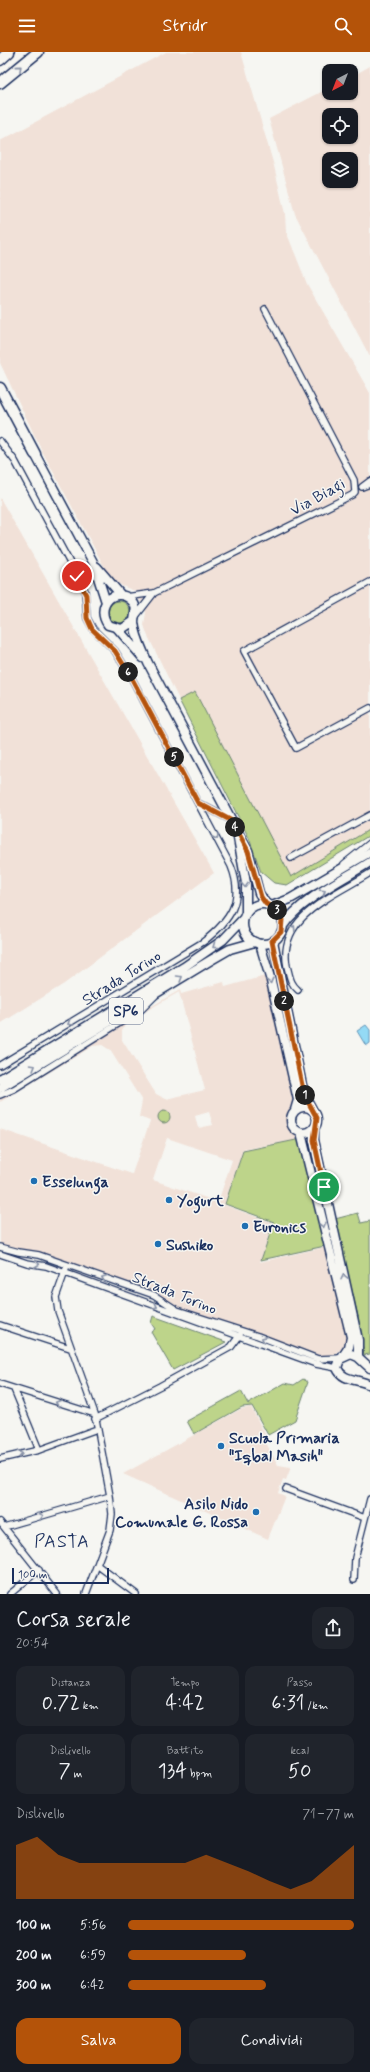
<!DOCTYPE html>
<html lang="it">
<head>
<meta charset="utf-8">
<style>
	body { margin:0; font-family:Mynerve,sans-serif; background:#20242c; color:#f1f3f6; height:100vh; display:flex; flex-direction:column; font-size:15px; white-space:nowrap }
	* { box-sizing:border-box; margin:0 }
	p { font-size:13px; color:#9ea1a6 }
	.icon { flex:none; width:22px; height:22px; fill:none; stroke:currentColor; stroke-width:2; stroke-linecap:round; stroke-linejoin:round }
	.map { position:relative; height:1542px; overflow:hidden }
	.drawer { display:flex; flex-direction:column; background:#171b24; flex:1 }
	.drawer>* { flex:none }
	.needle { width:26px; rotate:222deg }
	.buttons { position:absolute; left:322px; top:12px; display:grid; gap:8px }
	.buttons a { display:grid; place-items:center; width:36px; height:36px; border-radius:8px; background:#171b24; box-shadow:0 1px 3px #0004; font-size:20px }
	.scale { position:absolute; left:12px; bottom:10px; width:97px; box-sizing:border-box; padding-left:4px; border:2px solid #1b2f5e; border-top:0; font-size:11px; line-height:14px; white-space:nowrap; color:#1b2f5e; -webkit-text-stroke:3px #f6f6f2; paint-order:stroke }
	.pin { position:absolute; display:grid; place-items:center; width:34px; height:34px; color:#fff; margin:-17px; border:2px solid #fff; border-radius:50%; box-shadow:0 1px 4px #0007 }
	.km { position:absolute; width:20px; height:20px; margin:-10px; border-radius:50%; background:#222; color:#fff; font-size:11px; line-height:20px; text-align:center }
	.round { display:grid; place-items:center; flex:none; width:42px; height:42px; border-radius:12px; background:#20242c }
	.headline { display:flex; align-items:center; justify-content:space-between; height:68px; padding:0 16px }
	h1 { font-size:22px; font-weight:600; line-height:30px }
	.metrics { display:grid; grid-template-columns:repeat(3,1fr); gap:6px; height:68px; padding:4px 16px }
	.metrics div { display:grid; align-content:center; border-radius:10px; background:#20242c; text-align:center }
	.metrics b { font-size:20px; font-weight:600 }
	.metrics small { font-size:11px; font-weight:400 }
	.metrics p { font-size:11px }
	.chart { height:112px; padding:8px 16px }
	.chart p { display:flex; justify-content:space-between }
	.chart svg { width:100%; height:72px; margin-top:4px; fill:#b45309; opacity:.7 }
	.primary-button { display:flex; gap:8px; margin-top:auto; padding:8px 16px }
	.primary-button a { flex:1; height:46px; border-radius:12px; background:#b45309; color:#fff; font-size:16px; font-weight:600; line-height:46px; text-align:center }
	.primary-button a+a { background:#20242c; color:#f1f3f6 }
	ul { padding:0 16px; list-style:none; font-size:13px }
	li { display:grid; grid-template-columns:64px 48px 1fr; align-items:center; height:30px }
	li i { height:10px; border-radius:5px; background:#b45309 }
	header { display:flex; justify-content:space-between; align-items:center; height:52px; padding:0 16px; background:#b45309; color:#fff; font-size:18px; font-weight:600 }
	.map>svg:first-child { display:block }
</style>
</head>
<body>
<header><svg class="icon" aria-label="menu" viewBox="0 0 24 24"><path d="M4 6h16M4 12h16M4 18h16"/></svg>Stridr<svg class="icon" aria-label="search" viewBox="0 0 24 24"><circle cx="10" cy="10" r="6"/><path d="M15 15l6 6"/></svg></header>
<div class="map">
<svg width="370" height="1542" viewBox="0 0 370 1542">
	<rect width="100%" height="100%" fill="#f6f6f2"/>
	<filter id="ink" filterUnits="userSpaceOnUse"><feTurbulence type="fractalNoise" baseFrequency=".025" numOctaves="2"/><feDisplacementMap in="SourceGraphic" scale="8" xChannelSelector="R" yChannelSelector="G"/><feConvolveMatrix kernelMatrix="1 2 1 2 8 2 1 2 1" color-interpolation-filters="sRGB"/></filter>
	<g filter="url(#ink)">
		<path fill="#f1e1d8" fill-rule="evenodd" d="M 166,0 L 241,0 L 274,114 L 285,162 L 286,179 L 307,232 L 370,341 L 370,777 L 291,825 L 195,641 L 179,648 L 147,582 L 144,573 L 146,560 L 135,539 L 122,534 L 111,525 L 106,518 L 42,399 L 0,311 L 0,89 Z
			M 370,14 L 370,305 L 295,162 L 269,67 L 329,36 L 329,41 L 351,41 L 351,25 ZM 329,63 L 351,63 L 351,85 L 329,85 ZM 329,107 L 351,107 L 351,129 L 329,129 Z
			M 0,446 L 214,821 L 64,932 L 0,972 Z
			M 265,924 L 295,1054 L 288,1070 L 292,1078 L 300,1082 L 301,1087 L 243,1098 L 224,1153 L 273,1171 L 260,1210 L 325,1195 L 347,1282 L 343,1295 L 334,1304 L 324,1305 L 0,1192 L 0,1077 L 132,1122 L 150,1069 L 139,1065 L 142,1049 L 110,998 L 102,993 L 93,994 L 0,1050 L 0,1041 L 180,938 L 181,942 L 224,930 L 225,935 ZM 179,940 L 205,1038 L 166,1047 L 156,1042 L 122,988 L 122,978 L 127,970 ZM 209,1060 L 213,1073 L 198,1076 L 195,1064 ZM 167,1086 L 232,1108 L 218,1150 L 153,1128 Z
			M 251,1355 L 267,1386 L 264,1387 L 278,1413 L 291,1415 L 286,1428 L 283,1427 L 278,1441 L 285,1444 L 268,1487 L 123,1422 L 241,1357 Z"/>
		<path fill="#bdd48a" stroke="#6c8274" d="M108 560a11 11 0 1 1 22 0a11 11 0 1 1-22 0Z
			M 195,640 L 291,825 L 370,777 L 370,783 L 287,833 L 274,831 L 261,820 L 249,786 L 179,648 Z
			M158 1065a6 6 0 1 1 12 0a6 6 0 1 1-12 0Z
			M 301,1087 L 325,1194 L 261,1208 L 274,1170 L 225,1152 L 243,1099 Z
			M 358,1161 L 361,1171 L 370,1169 L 370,1302 L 364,1303 L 358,1265 L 335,1167 Z
			M 153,1264 L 226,1290 L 173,1318 L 151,1280 L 155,1277 L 151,1271 Z
			M 303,1327 L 308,1330 L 295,1368 L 268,1383 L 252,1354 L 242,1355 L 194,1382 L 187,1369 L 241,1339 L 248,1352 L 285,1331 L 294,1333 Z"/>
		<path fill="#94daf5" stroke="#6496b9" d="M 366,973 L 370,978 L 370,991 L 366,994 L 357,979 Z"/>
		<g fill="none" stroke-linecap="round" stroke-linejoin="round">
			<g stroke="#1b2f5e" stroke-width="8">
				<path id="street" d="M 0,389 L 15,409 L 85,539 L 87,566 L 93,577 L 115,599 L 131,625 L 231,814 C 245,849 230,869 203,890 L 0,1013
					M 370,429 L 362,435 L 370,432
					M 370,530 L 244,599 L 296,696 L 370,656
					M 126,545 L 154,541 L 352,443 L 355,440 L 354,428 L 265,257
					M 136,564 L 154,541
					M 198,751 L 231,768
					M 291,806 L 370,763
					M 344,812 L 370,791
					M 298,938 C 290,931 290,925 287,914 C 277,864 336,843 370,821
					M 0,1043 L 14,1037 L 142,957 L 155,944
					M 0,1195 L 19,1200 L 39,1203 L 154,1243 L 177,1258 L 258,1284 L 318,1307 L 341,1306
					M 0,1202 L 27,1211 L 46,1214 L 316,1312 L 337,1316
					M 66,1217 L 56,1245 L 58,1259 L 95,1362 L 110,1444 L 112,1462 L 110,1478 L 86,1542
					M 0,1273 L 70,1296
					M 0,1332 L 95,1362
					M 14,1337 L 39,1398
					M 95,1367 L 160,1334 L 231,1295 L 240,1283
					M 0,1407 L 39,1398 L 97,1377
					M 286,1437 L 365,1466
					M 0,1470 L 57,1542
					M 4,1475 L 110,1444
					M 97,1513 L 136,1542
					M 354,1528 L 355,1506 L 370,1447
					M 10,1542 L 39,1518"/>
			</g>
			<g stroke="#1b2f5e" stroke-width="11">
				<path id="secondary" d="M 35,402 L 93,510 L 106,550
					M 97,515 L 121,543
					M 134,569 L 122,577 L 108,573 C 94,554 115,533 131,548 C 139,555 134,562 134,570 C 135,584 143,599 148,611 L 248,799 L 259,841 L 266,852
					M 118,577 L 143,606
					M 238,786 L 246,831 L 246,860
					M 273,889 L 302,1033 L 306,1046 L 312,1057
					M 260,892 L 271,929 L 298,1048 L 295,1058
					M291 1068a13 13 0 1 1 26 0a13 13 0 1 1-26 0Z
					M 314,1076 L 314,1088 L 353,1265 L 358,1288 L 358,1305
					M 301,1081 L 351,1285 L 349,1295 L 343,1304
					M 370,1316 L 358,1305 L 351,1302 L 340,1307 L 337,1316 C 343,1330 358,1326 370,1333"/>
			</g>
			<g stroke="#1b2f5e" stroke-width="11">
				<path id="primary" d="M243 872a20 20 0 1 1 40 0a20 20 0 1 1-40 0Z
					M 272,854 L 290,847 L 370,800
					M 283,874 C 299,848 344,827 370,810
					M 0,1027 L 184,915 L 223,888 L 243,867
					M 0,1036 L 211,908 L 230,897 L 255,890"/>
			</g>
			<g stroke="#1b2f5e" stroke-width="13">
				<path id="highway" d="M 0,8 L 9,0
					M 0,31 L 38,0
					M 0,336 L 35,402"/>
			</g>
			<use href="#street" stroke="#f6f6f2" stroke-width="5.5"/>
			<use href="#secondary" stroke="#f6f6f2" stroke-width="8"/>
			<use href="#primary" stroke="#f6f6f2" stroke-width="8"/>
			<use href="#highway" stroke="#f6f6f2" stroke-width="10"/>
		</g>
		<defs><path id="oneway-chevron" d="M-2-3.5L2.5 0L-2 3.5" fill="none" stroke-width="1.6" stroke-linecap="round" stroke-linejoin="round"/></defs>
		<g stroke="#8892a8">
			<use href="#oneway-chevron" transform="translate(19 16) rotate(-41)"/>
			<use href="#oneway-chevron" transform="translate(216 785) rotate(63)"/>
			<use href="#oneway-chevron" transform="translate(245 833) rotate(87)"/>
			<use href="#oneway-chevron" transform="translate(323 840) rotate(-32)"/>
			<use href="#oneway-chevron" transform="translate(293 876) rotate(-58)"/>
			<use href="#oneway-chevron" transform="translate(215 894) rotate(144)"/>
			<use href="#oneway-chevron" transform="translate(180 926) rotate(-31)"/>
			<use href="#oneway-chevron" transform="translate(270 929) rotate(75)"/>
			<use href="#oneway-chevron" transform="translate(70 971) rotate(149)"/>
			<use href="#oneway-chevron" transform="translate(33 1015) rotate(-31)"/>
			<use href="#oneway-chevron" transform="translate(323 1173) rotate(76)"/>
			<use href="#oneway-chevron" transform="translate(37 1212) rotate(7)"/>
			<use href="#oneway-chevron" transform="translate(344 1225) rotate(-103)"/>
			<use href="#oneway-chevron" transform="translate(104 1226) rotate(-160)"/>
			<use href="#oneway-chevron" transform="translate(155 1254) rotate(26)"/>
			<use href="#oneway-chevron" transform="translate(264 1287) rotate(-156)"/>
			<use href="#oneway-chevron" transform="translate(58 1351) rotate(-162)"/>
			<use href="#oneway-chevron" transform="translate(20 1402) rotate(-13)"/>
			<use href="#oneway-chevron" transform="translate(41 1464) rotate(-16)"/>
		</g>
	</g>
	<g fill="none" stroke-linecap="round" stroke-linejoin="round" filter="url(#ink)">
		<g stroke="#fff" stroke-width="8">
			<path id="route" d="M 77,524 L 86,543 L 87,566 L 92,577 L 115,599 L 131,625 L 198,751 L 232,769 L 248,799 L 261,845 L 266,852 L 278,858 L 282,868 L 281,880 L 272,889 L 302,1033 L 306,1046 L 317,1066 L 314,1088 L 324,1135"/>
		</g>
		<use href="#route" stroke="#b45309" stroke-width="5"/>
	</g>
	<g fill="#1f6fb2" stroke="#f6f6f2" stroke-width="1.5">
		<circle cx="34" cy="1129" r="4"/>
		<circle cx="169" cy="1148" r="4"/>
		<circle cx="245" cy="1174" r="4"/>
		<circle cx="158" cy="1192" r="4"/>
		<circle cx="221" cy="1394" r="4"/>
		<circle cx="256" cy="1460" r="4"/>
	</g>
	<g text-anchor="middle" stroke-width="3" stroke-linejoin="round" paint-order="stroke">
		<rect fill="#f6f6f2" stroke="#5d6b8a" stroke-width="1" x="109" y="946" width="34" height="26" rx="3"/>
		<g font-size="15" font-weight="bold" fill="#1b2f5e">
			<text x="126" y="964">SP6</text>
		</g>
		<g font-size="16" fill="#1b2f5e" stroke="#f6f6f2">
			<text transform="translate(317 444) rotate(-29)" y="6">Via Biagi</text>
			<text transform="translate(121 925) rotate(-32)" y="6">Strada Torino</text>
			<text transform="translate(175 1240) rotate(22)" y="6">Strada Torino</text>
		</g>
		<g font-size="16" font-weight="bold" fill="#1b2f5e" stroke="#f6f6f2" text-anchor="start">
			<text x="42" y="1135">Esselunga</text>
			<text x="177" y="1154">Yogurt</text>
			<text x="253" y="1180">Euronics</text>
			<text x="166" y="1198">Sushiko</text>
			<text x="229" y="1391">Scuola Primaria<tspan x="229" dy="18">"Iqbal Masih"</tspan></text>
			<text x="248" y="1457" text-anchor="end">Asilo Nido<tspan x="248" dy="18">Comunale G. Rossa</tspan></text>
		</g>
		<g font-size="18" letter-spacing="1" fill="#1b2f5e" stroke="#f6f6f2">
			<text x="62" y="1495">PASTA</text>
		</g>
	</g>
</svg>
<div class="buttons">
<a><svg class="needle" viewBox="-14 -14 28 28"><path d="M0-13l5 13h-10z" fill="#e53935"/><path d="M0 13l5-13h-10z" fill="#9ea1a6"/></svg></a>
<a><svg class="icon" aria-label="locate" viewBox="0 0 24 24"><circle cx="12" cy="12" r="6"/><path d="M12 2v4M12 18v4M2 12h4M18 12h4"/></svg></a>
<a><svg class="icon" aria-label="layers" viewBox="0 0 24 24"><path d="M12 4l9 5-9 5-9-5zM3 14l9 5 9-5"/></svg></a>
</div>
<div class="scale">100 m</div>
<div class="pin" style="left:324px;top:1135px;background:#1e9e55"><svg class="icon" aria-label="arrive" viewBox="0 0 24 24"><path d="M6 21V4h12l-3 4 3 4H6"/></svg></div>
<div class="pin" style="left:77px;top:524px;background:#d93025"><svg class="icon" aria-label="check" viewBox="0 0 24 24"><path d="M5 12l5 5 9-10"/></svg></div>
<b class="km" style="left:305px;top:1043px">1</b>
<b class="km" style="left:284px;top:949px">2</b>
<b class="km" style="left:277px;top:858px">3</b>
<b class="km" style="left:235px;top:775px">4</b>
<b class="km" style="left:174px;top:705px">5</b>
<b class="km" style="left:128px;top:620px">6</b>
</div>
<section class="drawer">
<div class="headline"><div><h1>Corsa serale</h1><p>20:54</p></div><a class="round"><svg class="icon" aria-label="share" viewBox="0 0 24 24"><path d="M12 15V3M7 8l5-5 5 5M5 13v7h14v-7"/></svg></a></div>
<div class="metrics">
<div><p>Distanza</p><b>0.72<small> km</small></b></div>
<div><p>Tempo</p><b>4:42</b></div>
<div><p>Passo</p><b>6:31<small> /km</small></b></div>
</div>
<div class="metrics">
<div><p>Dislivello</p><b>7<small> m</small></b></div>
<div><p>Battito</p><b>134<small> bpm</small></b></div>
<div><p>kcal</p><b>50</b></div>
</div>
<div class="chart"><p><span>Dislivello</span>71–77 m</p>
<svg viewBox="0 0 160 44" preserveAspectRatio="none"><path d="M0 44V11L10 6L20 17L30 22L40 22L50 22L60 22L70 22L80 22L90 17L100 22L110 27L120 33L130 38L140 33L150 22L160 11V44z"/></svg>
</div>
<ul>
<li><b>100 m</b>5:56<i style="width:100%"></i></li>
<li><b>200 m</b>6:59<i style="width:52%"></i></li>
<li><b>300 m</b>6:42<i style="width:61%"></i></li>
</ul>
<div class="primary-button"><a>Salva</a><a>Condividi</a></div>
</section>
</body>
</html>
